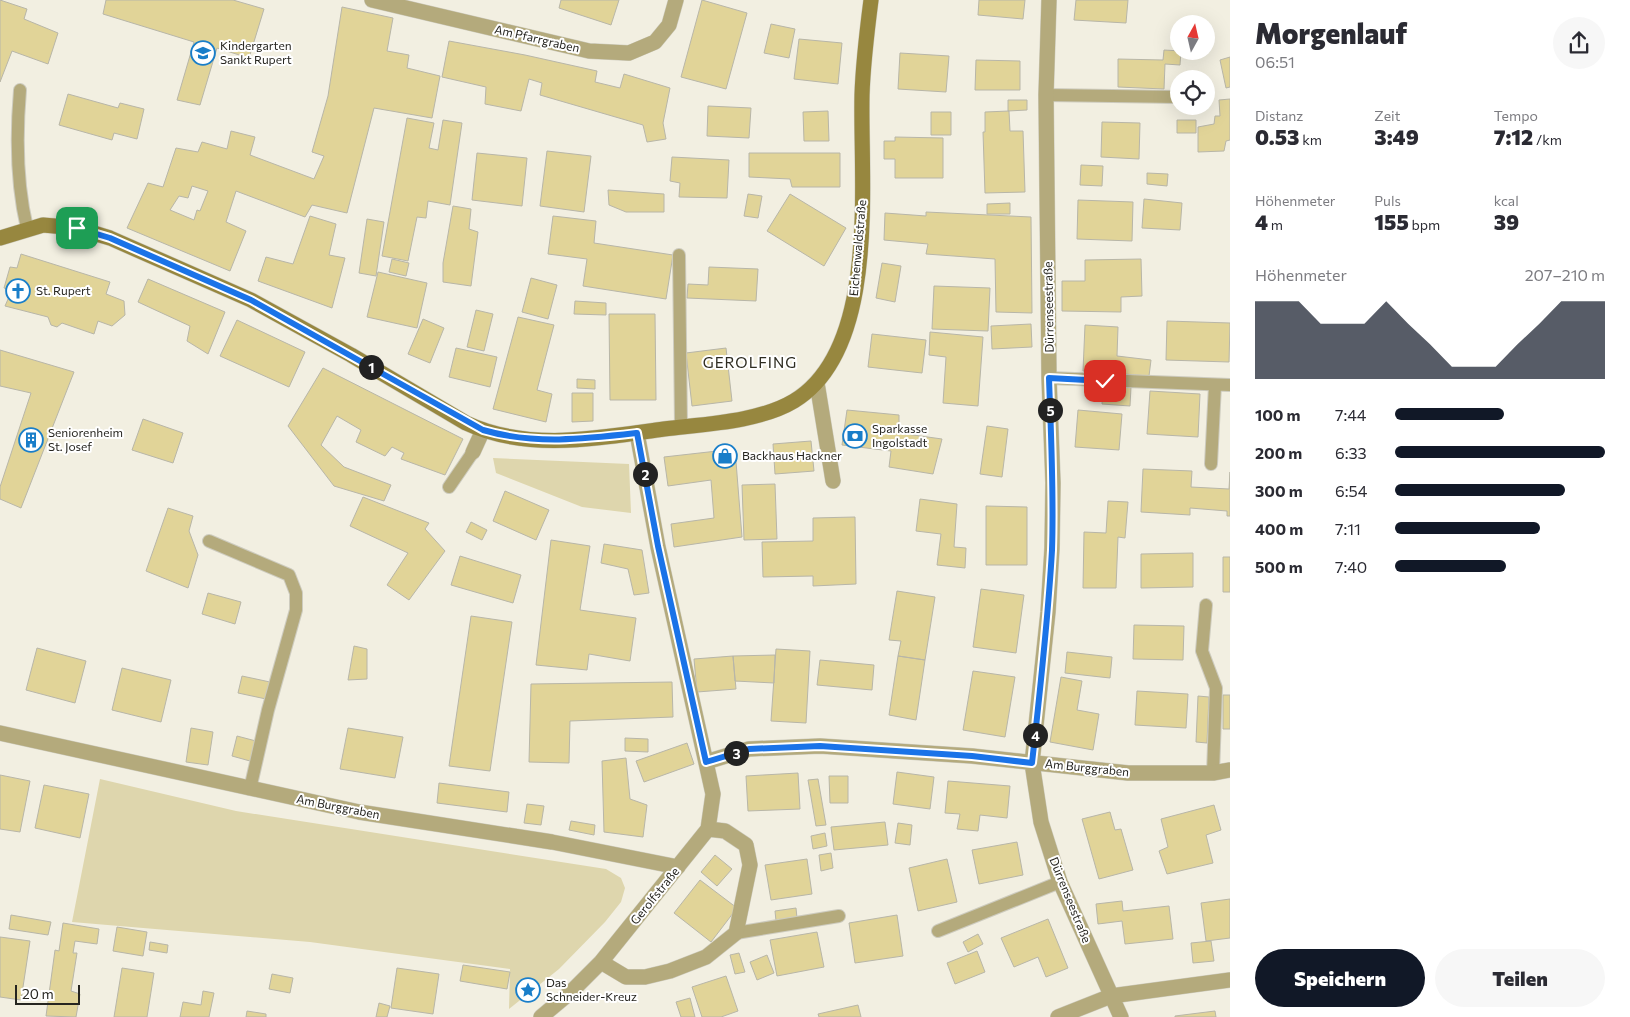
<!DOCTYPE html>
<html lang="de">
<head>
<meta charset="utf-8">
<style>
	body { margin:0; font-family:Commissioner,sans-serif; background:#f7f7f7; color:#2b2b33; height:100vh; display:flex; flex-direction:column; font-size:19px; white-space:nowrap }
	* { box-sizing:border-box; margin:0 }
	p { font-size:16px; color:#7c7c81 }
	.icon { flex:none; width:28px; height:28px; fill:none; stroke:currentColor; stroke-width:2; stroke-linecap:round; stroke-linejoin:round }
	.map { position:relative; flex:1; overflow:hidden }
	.details { display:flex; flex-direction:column; background:#fff; width:400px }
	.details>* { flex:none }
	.needle { width:32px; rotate:8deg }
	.controls { position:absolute; left:1170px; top:15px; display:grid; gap:10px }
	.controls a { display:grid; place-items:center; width:45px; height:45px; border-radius:50%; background:#fff; box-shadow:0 5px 20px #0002; font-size:25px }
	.scale { position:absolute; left:15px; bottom:12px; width:65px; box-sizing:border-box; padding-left:5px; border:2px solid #262520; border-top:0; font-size:14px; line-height:18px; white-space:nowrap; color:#262520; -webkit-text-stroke:4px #fff; paint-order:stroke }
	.pin { position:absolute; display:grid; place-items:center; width:42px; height:42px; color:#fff; margin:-21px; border-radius:10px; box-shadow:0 2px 8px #0006 }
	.km { position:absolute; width:25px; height:25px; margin:-12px; border-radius:50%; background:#222; color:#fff; font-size:14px; line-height:25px; text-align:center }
	.round { display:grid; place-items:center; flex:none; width:52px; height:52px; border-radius:26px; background:#f7f7f7 }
	.overview { display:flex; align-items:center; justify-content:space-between; height:85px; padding:0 25px }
	h1 { font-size:28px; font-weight:800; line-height:38px }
	.metrics { display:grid; grid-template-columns:repeat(3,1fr); gap:8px; height:85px; padding:5px 25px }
	.metrics div { display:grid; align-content:center }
	.metrics b { font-size:21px; font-weight:800 }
	.metrics small { font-size:14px; font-weight:400 }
	.metrics p { font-size:14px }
	.chart { height:140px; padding:10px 25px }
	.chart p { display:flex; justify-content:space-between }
	.chart svg { width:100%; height:90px; margin-top:5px; fill:#111827; opacity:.7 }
	.primary-button { display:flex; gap:10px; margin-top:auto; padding:10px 25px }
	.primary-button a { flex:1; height:58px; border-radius:30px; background:#111827; color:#fff; font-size:20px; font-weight:800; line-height:58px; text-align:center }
	.primary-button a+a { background:#f7f7f7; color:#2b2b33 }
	ul { padding:0 25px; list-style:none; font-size:16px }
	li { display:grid; grid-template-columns:80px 60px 1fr; align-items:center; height:38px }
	li i { height:12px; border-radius:6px; background:#111827 }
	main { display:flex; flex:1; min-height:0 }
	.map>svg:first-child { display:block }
</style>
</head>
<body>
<main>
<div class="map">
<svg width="1230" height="1017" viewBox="0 0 1230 1017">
	<rect width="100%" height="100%" fill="#f2efe1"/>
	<path fill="#ded6ad" d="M 493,458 L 629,464 L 631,513 L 582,507 L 496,473 Z
		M 100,779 L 236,811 L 606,869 L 621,878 L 625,888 L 621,902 L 605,922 L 559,969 L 509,1009 L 510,969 L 310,942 L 72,922 Z"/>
	<path fill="#e1d498" stroke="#b8b6a8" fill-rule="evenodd" d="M 0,0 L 27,9 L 24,19 L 58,33 L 48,64 L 12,51 L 0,82 Z
		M 106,0 L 233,0 L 264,9 L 249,58 L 217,48 L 200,105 L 177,100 L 194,42 L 103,14 Z
		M 561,0 L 619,0 L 611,25 L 559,8 Z
		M 702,0 L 747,13 L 726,89 L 681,77 Z
		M 979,0 L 1025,0 L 1023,19 L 978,15 Z
		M 1076,0 L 1128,0 L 1126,23 L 1074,20 Z
		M 342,7 L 393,18 L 387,51 L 409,55 L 407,68 L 440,76 L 432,118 L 374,108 L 347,213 L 312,205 L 305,217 L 236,191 L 226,222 L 246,231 L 230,271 L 127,228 L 148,183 L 163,187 L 176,148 L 198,152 L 202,142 L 227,149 L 231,131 L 255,137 L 250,155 L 314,179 L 324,156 L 312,152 L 328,96 ZM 192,186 L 208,191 L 200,211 L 197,210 L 194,220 L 170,210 L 179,196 L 188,198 Z
		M 771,24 L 795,29 L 789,58 L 764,53 Z
		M 799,39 L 842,43 L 838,84 L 794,79 Z
		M 449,41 L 525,55 L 597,71 L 595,82 L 620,88 L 624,74 L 670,88 L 663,123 L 666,139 L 647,142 L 643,125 L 540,95 L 542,83 L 529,79 L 521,111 L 485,104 L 486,87 L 442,77 Z
		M 1164,50 L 1181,51 L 1180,65 L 1165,64 L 1164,89 L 1118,87 L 1118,59 L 1163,60 Z
		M 900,53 L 949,56 L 946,92 L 898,89 Z
		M 1230,57 L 1230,87 L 1226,88 L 1220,60 Z
		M 976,60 L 1020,61 L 1020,90 L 975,90 Z
		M 68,94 L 118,108 L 120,103 L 144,109 L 137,139 L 114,133 L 112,140 L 59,125 Z
		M 1230,99 L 1230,140 L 1226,141 L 1224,151 L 1198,152 L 1198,127 L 1214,124 L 1215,116 L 1220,116 L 1219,100 Z
		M 1008,100 L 1027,100 L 1027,110 L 1008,111 Z
		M 708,106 L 751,108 L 749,138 L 707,136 Z
		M 828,111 L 829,141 L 804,141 L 803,112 Z
		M 1009,111 L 1010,131 L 1023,131 L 1025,192 L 985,193 L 983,132 L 985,132 L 985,112 Z
		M 931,112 L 951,112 L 951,135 L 931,135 Z
		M 407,118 L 434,123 L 429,148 L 438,150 L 443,120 L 462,123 L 450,205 L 428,201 L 426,218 L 417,217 L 408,261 L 382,256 Z
		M 1177,120 L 1196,120 L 1196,133 L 1177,133 Z
		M 1102,122 L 1140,123 L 1139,159 L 1101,157 Z
		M 895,137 L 943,138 L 943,178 L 895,178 L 895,159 L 884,159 L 884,141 L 895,141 Z
		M 547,151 L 591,156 L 584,212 L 540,206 Z
		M 477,153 L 527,158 L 522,206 L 472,200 Z
		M 749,153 L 840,153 L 840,187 L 792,187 L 790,179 L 749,177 Z
		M 672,157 L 729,160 L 727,198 L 679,197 L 680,183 L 670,181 Z
		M 1081,165 L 1103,166 L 1102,186 L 1080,185 Z
		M 1147,173 L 1168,174 L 1167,186 L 1147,184 Z
		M 608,190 L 664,194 L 664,212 L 626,212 L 609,205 Z
		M 748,194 L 762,196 L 758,218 L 744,216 Z
		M 790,194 L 846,228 L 824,266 L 767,231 Z
		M 1144,199 L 1182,203 L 1180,230 L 1142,228 Z
		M 1078,200 L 1133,202 L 1132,241 L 1077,239 Z
		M 1010,203 L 1010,214 L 987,214 L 987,204 Z
		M 453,206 L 471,209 L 469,229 L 478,232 L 471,286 L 443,282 L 443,263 Z
		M 926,212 L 1031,217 L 1032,313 L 996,312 L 995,259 L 926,254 L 928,244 L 884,240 L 885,213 L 926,216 Z
		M 310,216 L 336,224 L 329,255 L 345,258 L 332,308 L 258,281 L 266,257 L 293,264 Z
		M 553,216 L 596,221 L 594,243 L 673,255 L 666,299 L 583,286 L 587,259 L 548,254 Z
		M 367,219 L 384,222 L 376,276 L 359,273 Z
		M 21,254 L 110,282 L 106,294 L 124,301 L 125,315 L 112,326 L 98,321 L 94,334 L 62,323 L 57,327 L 51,325 L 48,317 L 5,306 L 12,290 L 4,288 L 10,267 L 17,268 Z
		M 392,259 L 409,263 L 406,276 L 389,272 Z
		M 1141,259 L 1142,296 L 1121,297 L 1121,312 L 1062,311 L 1062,281 L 1085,281 L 1085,260 Z
		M 882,263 L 901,266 L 895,302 L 876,298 Z
		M 709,267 L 758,269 L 756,301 L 687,298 L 688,284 L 708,285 Z
		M 378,272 L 427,283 L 417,328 L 367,317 Z
		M 531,278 L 557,285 L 548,319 L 522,312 Z
		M 148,279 L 225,312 L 208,354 L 187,341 L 190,326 L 138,302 Z
		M 934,286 L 990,288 L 988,331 L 932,329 Z
		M 575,301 L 606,303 L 606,315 L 574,314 Z
		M 476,310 L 493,314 L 484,351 L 467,347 Z
		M 609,314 L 655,314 L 656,400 L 610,400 Z
		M 518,317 L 554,325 L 537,390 L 552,394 L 546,422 L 493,409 Z
		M 423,319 L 444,328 L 430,363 L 408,354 Z
		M 237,320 L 305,352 L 289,387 L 220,356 Z
		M 1167,321 L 1230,323 L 1229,362 L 1166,360 Z
		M 1031,324 L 1032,347 L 992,349 L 991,326 Z
		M 1085,325 L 1118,327 L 1117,356 L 1151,360 L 1149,376 L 1083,371 Z
		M 930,332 L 983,337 L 978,406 L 943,403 L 946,357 L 929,355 Z
		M 872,334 L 926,340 L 922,373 L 868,367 Z
		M 456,348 L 497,357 L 490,387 L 449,377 Z
		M 726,348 L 732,401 L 692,406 L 686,353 Z
		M 0,350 L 74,372 L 21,508 L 0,499 L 0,487 L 31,393 L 0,386 Z
		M 323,368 L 463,439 L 445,475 L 401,459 L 404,453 L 392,447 L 385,456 L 356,442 L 361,430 L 337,416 L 321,445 L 344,467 L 391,485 L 384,501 L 334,486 L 288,426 Z
		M 577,379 L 595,380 L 595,389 L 577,388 Z
		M 1103,386 L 1131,387 L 1130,406 L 1102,404 Z
		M 1150,391 L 1200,394 L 1198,437 L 1147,434 Z
		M 572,393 L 593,393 L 593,421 L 572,422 Z
		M 847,410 L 899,415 L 899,433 L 942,439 L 933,474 L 889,467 L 891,451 L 842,445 Z
		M 1078,410 L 1122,414 L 1119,450 L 1075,447 Z
		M 143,419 L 183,433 L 173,463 L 132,450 Z
		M 987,426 L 1008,429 L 1002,477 L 980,474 Z
		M 811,441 L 814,471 L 775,474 L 773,444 Z
		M 735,449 L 742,537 L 674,547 L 671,524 L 714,518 L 711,480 L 668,486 L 664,457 Z
		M 1143,469 L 1192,471 L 1191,487 L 1229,489 L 1230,472 L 1230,516 L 1227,516 L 1227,511 L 1190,508 L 1190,515 L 1141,512 Z
		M 775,484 L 777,539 L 744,540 L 742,485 Z
		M 505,491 L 549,510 L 536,540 L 493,521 Z
		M 363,497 L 429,523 L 425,529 L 445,551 L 409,600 L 387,585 L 408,553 L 350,526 Z
		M 920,499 L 957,504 L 954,547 L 966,548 L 965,568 L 937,565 L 941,534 L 916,531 Z
		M 1108,501 L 1128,502 L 1125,538 L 1118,537 L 1116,588 L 1083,588 L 1084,532 L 1106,533 Z
		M 986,506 L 1027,507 L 1027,565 L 986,565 Z
		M 168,508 L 193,516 L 189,531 L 198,555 L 188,588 L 146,571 Z
		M 855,517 L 856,584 L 813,586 L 813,576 L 763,577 L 762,542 L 813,541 L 813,518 Z
		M 471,522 L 487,530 L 482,540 L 466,532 Z
		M 551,540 L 590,546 L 580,610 L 636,618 L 630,661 L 589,654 L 587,670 L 536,665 Z
		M 604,544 L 642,550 L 649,593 L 634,595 L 628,569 L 601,563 Z
		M 1193,553 L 1193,587 L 1141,588 L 1141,554 Z
		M 460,556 L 521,575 L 513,603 L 451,585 Z
		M 1223,557 L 1230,557 L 1230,592 L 1223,592 Z
		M 981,589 L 1024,595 L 1016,653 L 973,647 Z
		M 897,591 L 935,597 L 925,660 L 898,656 L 901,641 L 889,640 Z
		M 208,593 L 241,602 L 235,624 L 202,614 Z
		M 471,616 L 512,622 L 490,771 L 449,766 Z
		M 1134,625 L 1184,626 L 1183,660 L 1133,659 Z
		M 354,646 L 367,649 L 367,679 L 348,680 Z
		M 37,648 L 86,661 L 75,703 L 26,690 Z
		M 776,649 L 810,651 L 806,723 L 771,721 Z
		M 1067,652 L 1112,657 L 1110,678 L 1065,673 Z
		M 775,655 L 774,683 L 735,681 L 733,656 Z
		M 733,656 L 736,689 L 697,692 L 694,659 Z
		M 898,656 L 925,660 L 916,720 L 889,715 Z
		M 820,660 L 874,665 L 872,690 L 817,685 Z
		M 122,668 L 171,680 L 161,722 L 112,710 Z
		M 973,671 L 1015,677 L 1005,737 L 963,730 Z
		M 242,676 L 270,682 L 266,699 L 238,693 Z
		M 1061,677 L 1082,681 L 1077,710 L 1099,714 L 1093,750 L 1050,742 Z
		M 672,682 L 673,717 L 570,721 L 569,763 L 529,762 L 531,684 Z
		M 1137,691 L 1188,694 L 1186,728 L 1135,725 Z
		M 1223,695 L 1230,695 L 1230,729 L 1223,729 Z
		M 1198,696 L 1209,697 L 1207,743 L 1196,742 Z
		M 191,728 L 213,732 L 208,765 L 186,762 Z
		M 348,728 L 403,737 L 395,778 L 340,769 Z
		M 237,736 L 256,741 L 250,761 L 232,756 Z
		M 625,738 L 648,739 L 648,752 L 625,751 Z
		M 687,743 L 694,764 L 644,782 L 636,761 Z
		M 626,758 L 630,799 L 647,805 L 643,837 L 604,832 L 602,761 Z
		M 897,772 L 934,777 L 930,809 L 893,804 Z
		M 798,773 L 800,809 L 748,811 L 746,776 Z
		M 0,775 L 30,781 L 20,832 L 0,829 Z
		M 829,776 L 848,776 L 848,803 L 830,803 Z
		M 818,779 L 826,825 L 816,826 L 808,780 Z
		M 948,781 L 1010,786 L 1007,818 L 980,815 L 978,831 L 957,829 L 960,814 L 945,813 Z
		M 439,783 L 509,792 L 507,812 L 437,803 Z
		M 44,785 L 89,794 L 80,838 L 35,828 Z
		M 527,804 L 544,806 L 541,825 L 524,823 Z
		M 1214,805 L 1221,830 L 1206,835 L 1213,863 L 1167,874 L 1159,851 L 1168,847 L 1161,819 Z
		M 1110,812 L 1115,830 L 1121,829 L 1133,870 L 1099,879 L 1082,819 Z
		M 571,821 L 595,825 L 594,835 L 569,830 Z
		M 885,822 L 888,845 L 834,850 L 831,827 Z
		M 898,823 L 912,825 L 910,845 L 895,843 Z
		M 825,833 L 827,846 L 813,849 L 811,836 Z
		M 1017,842 L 1023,875 L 979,884 L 972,850 Z
		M 831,853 L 833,868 L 821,871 L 819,855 Z
		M 715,855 L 732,869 L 717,886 L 701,872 Z
		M 807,859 L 812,894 L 771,900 L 765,865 Z
		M 947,859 L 957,902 L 918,911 L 909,868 Z
		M 700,880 L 737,908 L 711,942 L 674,913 Z
		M 1230,899 L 1230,938 L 1206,941 L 1201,903 Z
		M 1122,901 L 1123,911 L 1169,906 L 1173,939 L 1125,944 L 1122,921 L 1098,924 L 1096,904 Z
		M 796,908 L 797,918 L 776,921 L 775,911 Z
		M 11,915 L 51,922 L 48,935 L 9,929 Z
		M 897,915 L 903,956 L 855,963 L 849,923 Z
		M 1048,919 L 1068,968 L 1046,977 L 1038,957 L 1014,967 L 1001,938 Z
		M 63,923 L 99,929 L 97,944 L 75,941 L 73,953 L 77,953 L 71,991 L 80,994 L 76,1017 L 46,1016 L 55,950 L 59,951 Z
		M 117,927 L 147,932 L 143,956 L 113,951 Z
		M 817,932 L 824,967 L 777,976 L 770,940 Z
		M 978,934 L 983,944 L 968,952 L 963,942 Z
		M 0,937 L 30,941 L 21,1000 L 0,997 Z
		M 1211,941 L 1214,961 L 1193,963 L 1191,943 Z
		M 150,942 L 168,945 L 167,953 L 149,950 Z
		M 977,951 L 985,972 L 955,984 L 947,963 Z
		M 739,953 L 745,972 L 735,974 L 730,955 Z
		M 767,955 L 774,973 L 757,980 L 750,962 Z
		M 463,965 L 510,972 L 507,989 L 460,981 Z
		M 122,968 L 154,973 L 147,1017 L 114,1017 Z
		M 397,968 L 439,974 L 433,1014 L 391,1008 Z
		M 272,974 L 293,978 L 290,993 L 269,989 Z
		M 726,976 L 738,1011 L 721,1017 L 702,1017 L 692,987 Z
		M 203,991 L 214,993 L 209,1017 L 180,1017 L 183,1002 L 201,1005 Z
		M 690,998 L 695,1017 L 681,1017 L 676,1002 Z
		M 379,1003 L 390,1006 L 387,1017 L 376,1017 Z
		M 858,1005 L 861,1017 L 819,1017 L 818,1014 Z
		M 247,1011 L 266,1014 L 266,1017 L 246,1017 Z
		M 1215,1011 L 1216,1017 L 1175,1017 L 1175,1016 Z"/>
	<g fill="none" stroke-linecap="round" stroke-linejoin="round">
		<g stroke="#cdcbbe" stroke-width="14">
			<path id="lane" d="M 20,90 C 16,137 16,182 27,228
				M 1046,95 L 1179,97
				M 679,255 L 681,427
				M 1049,378 L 1230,385
				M 1211,464 L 1215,385
				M 449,487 L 473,452
				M 209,541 L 289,575 L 296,593 L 296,610 L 268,710 L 250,789
				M 1206,605 L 1202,651 L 1216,688 L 1213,773
				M 938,931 L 1060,882
				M 736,933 L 839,916"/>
		</g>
		<g stroke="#cdcbbe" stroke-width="16">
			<path id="street" d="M 372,0 L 589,51 L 629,53 L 655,42 L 669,25 L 676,0
				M 1049,0 L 1046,95 L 1049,378 L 1053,483 L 1052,548 L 1048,612 L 1032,763 L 1041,822 L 1060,882 L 1121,1017
				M 817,383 L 833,481
				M 473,452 L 483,430
				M 0,733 L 359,812 L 552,842 L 678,867
				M 706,762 L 749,749 L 820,746 L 972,756 L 1128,773 L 1213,773 L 1230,770
				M 601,962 L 626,977 L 645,977 L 670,971 L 706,957 L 736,933 L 750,865 L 746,845 L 725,831 L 708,829
				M 541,1017 L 572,991 L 601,962 L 708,829 L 713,794 L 658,547 L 637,433
				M 1058,1017 L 1111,996 L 1230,980"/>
		</g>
		<g stroke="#cdcbbe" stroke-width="16">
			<path id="secondary" d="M 0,238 L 43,225 L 77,228 L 110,238 L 251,300 L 351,355 L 466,423 C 528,452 599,438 664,429 C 704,424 759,422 794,401 C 880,349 860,181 862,95 C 863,63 867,31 871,0"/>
		</g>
		<use href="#lane" stroke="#b4aa7c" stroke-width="12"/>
		<use href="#street" stroke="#b4aa7c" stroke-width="15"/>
		<use href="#secondary" stroke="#97873f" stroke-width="15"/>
	</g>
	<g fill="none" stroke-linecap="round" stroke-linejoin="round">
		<g stroke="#fff" stroke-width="10">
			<path id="route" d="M 77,228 L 110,238 L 251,300 L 483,430 C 534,445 585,439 637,433 L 658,546 L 706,762 L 749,749 L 820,746 L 972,756 L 1032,763 C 1040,692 1048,621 1052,550 C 1054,493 1051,436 1049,378 L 1105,381"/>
		</g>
		<use href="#route" stroke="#1a73e8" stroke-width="6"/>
	</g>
	<defs>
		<g id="school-ring" transform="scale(1.25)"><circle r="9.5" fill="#fff" stroke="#197ec9" stroke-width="1.5"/><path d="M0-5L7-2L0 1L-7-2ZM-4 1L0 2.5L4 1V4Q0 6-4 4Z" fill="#197ec9"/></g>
		<g id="church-ring" transform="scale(1.25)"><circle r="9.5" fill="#fff" stroke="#197ec9" stroke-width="1.5"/><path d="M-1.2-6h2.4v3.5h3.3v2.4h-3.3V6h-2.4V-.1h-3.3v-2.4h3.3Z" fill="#197ec9"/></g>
		<g id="bank-ring" transform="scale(1.25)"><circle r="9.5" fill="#fff" stroke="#197ec9" stroke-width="1.5"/><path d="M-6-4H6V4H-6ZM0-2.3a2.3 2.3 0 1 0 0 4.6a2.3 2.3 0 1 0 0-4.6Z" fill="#197ec9"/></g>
		<g id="building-ring" transform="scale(1.25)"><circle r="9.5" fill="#fff" stroke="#197ec9" stroke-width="1.5"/><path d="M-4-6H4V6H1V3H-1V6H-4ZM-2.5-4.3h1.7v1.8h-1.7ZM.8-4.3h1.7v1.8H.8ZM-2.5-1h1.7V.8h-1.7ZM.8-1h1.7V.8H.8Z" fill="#197ec9"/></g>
		<g id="shop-ring" transform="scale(1.25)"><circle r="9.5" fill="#fff" stroke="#197ec9" stroke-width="1.5"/><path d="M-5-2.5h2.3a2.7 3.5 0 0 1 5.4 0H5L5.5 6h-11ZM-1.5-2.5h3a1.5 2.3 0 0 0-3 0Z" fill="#197ec9"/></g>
		<g id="sight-ring" transform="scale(1.25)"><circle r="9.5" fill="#fff" stroke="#197ec9" stroke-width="1.5"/><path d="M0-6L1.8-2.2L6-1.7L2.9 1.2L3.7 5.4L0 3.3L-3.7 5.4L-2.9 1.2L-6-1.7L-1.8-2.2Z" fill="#197ec9"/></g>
	</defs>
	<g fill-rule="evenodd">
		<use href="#school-ring" x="203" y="53"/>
		<use href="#church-ring" x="18" y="291"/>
		<use href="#bank-ring" x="855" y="436"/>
		<use href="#building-ring" x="31" y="440"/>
		<use href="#shop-ring" x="725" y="456"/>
		<use href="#sight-ring" x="528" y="990"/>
	</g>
	<g text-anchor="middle" stroke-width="4" stroke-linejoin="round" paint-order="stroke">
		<g font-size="12" fill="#262520" stroke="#fff">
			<text transform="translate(537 39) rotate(13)" y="4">Am Pfarrgraben</text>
			<text transform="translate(858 248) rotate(-85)" y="4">Eichenwaldstraße</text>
			<text transform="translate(1049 307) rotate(-91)" y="4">Dürrenseestraße</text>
			<text transform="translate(1087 768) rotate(6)" y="4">Am Burggraben</text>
			<text transform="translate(338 807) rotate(11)" y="4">Am Burggraben</text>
			<text transform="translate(655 896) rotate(-51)" y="4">Gerolfstraße</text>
			<text transform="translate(1070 900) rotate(68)" y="4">Dürrenseestraße</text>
		</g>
		<g font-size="12" fill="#262520" stroke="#fff" text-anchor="start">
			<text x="220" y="50">Kindergarten<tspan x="220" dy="14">Sankt Rupert</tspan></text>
			<text x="36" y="295">St. Rupert</text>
			<text x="872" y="433">Sparkasse<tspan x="872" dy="14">Ingolstadt</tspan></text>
			<text x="48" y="437">Seniorenheim<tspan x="48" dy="14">St. Josef</tspan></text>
			<text x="742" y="460">Backhaus Hackner</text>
			<text x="546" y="987">Das<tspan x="546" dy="14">Schneider-Kreuz</tspan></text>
		</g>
		<g font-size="15" letter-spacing="1" fill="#2e2c21" stroke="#fff">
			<text x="750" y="368">GEROLFING</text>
		</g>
	</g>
</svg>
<div class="controls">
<a><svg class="needle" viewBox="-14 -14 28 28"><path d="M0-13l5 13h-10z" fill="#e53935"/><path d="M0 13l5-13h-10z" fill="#7c7c81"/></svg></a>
<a><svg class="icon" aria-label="locate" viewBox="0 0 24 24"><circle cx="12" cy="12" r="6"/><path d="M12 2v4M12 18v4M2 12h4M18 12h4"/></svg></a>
</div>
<div class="scale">20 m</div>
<div class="pin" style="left:77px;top:228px;background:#1e9e55"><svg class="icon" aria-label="arrive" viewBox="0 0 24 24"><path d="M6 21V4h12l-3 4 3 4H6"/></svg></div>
<div class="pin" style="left:1105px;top:381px;background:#d93025"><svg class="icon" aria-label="check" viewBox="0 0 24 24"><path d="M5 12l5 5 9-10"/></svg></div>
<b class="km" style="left:371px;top:367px">1</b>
<b class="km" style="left:645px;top:474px">2</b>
<b class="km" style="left:736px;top:753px">3</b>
<b class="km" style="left:1035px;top:735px">4</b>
<b class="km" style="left:1050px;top:410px">5</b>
</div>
<section class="details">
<div class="overview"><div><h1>Morgenlauf</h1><p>06:51</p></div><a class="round"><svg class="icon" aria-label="share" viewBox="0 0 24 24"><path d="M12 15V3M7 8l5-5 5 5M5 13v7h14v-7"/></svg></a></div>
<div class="metrics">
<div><p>Distanz</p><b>0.53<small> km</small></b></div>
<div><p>Zeit</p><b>3:49</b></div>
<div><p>Tempo</p><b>7:12<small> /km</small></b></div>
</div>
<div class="metrics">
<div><p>Höhenmeter</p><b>4<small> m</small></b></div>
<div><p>Puls</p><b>155<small> bpm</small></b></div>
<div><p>kcal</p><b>39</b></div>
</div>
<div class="chart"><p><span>Höhenmeter</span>207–210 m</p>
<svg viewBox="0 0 160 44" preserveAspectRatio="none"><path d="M0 44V6L10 6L20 6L30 17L40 17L50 17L60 6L70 17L80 27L90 38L100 38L110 38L120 27L130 17L140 6L150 6L160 6V44z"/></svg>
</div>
<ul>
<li><b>100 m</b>7:44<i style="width:52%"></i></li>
<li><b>200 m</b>6:33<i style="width:100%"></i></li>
<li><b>300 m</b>6:54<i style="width:81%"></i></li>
<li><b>400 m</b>7:11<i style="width:69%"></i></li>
<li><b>500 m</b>7:40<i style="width:53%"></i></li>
</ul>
<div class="primary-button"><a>Speichern</a><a>Teilen</a></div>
</section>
</main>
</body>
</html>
